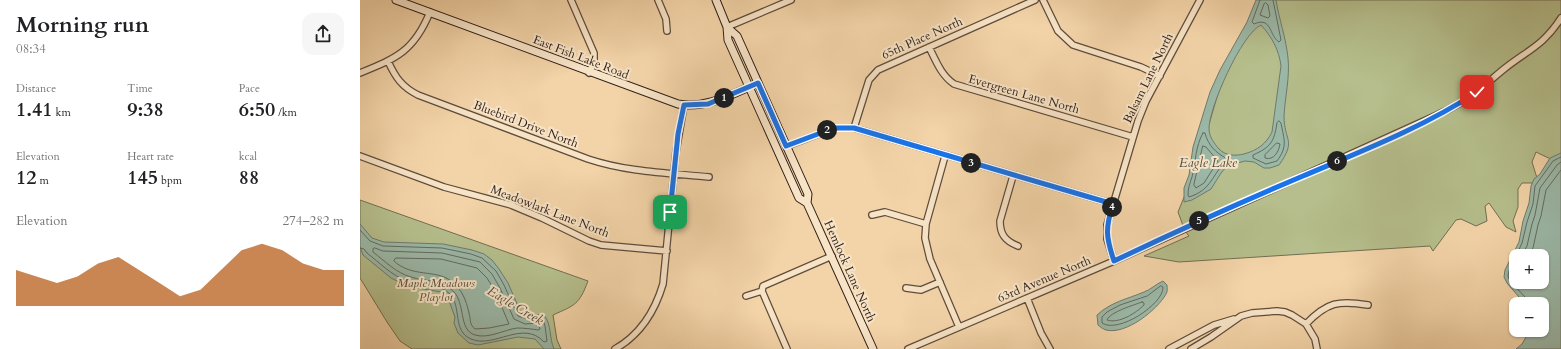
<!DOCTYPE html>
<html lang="en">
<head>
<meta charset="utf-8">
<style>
	body { margin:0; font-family:Cardo,serif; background:#f6f6f6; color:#202124; height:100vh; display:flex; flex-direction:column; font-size:15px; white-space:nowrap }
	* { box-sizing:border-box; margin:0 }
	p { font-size:13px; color:#757577 }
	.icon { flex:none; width:22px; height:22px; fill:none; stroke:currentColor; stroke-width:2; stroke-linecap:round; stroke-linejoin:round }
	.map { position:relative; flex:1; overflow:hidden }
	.drawer { display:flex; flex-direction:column; background:#fff; width:360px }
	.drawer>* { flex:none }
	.tools { position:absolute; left:1149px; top:249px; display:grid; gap:8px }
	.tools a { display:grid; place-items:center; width:40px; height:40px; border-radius:8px; background:#fff; box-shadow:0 1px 3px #0004; font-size:20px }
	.pin { position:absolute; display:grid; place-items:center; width:34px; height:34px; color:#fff; margin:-17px; border-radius:8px; box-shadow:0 2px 6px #0006 }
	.km { position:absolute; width:20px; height:20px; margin:-10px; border-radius:50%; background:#222; color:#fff; font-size:11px; line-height:20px; text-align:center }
	.round { display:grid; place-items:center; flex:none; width:42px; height:42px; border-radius:12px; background:#f6f6f6 }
	.summary { display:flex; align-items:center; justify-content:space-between; height:68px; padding:0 16px }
	h1 { font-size:22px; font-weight:600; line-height:30px }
	.stats { display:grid; grid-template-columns:repeat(3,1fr); gap:6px; height:68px; padding:4px 16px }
	.stats div { display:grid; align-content:center }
	.stats b { font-size:20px; font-weight:600 }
	.stats small { font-size:11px; font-weight:400 }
	.stats p { font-size:11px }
	.chart { height:112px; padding:8px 16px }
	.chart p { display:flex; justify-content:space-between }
	.chart svg { width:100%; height:72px; margin-top:4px; fill:#b45309; opacity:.7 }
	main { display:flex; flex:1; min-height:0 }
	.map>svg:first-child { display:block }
</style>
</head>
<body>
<main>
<section class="drawer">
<div class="summary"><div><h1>Morning run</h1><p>08:34</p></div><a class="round"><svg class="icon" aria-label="share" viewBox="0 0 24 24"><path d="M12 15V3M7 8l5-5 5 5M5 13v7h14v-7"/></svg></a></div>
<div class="stats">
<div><p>Distance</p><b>1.41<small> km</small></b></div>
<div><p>Time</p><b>9:38</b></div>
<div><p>Pace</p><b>6:50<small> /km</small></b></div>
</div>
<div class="stats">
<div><p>Elevation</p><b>12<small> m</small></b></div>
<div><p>Heart rate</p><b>145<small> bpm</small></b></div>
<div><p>kcal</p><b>88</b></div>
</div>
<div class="chart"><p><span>Elevation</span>274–282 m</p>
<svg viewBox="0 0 160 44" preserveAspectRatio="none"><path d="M0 44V22L10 26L20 30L30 26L40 18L50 14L60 22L70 30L80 38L90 34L100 22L110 10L120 6L130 10L140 18L150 22L160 22V44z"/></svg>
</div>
</section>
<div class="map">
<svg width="1201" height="349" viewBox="0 0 1201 349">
	<rect width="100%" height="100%" fill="#f3d4a8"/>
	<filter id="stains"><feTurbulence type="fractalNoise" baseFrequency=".005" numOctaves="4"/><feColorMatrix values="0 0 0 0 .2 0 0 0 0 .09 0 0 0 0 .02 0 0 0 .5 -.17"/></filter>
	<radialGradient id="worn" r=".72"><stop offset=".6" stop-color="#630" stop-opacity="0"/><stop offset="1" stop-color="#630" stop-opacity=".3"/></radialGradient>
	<path fill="#b5be8c" stroke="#726e52" d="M 912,0 L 1201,0 L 1201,164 L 1176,152 L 1172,162 L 1177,178 L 1173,183 L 1162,183 L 1158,189 L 1158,207 L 1153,221 L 1156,232 L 1146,227 L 1129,203 L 1125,206 L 1127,221 L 1116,226 L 1101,219 L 1096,220 L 1073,251 L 1070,246 L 819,262 L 784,256 L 829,236 L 825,231 L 818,212 L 836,168 L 862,80 L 884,35 Z
		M 0,200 L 228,281 C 219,305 215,305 193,315 L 197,340 L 201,349 L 52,349 L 40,341 L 27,322 L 0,278 Z"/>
	<path fill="#9bb8a7" stroke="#6f7a6d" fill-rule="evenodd" d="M 896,0 L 916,0 C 919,19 926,38 928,58 C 930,77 925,97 924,116 C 924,141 937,140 919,165 L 910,168 L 904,168 L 894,162 L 885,161 L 867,166 L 861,173 L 851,189 L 832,200 L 824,202 L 824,188 L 829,175 L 833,147 L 850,92 L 860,70 L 887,22 ZM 901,25 C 912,37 919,50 921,66 L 912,132 C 906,144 898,150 884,154 C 875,156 866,156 859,149 C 854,143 850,138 849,130 C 848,109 882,33 901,25 Z
		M 1201,153 L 1201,349 L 1156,349 L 1162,344 L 1170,330 L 1182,330 L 1182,304 L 1165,304 L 1147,283 L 1144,277 L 1145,270 L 1159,242 L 1163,221 L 1169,203 L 1171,186 L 1174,179 L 1180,174 L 1190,158 ZM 1156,256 L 1182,256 L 1182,282 L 1156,282 Z
		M 0,224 L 12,238 L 24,242 L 83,244 L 112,250 L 124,254 L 132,260 L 139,269 L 148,283 L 161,313 C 167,316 176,314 184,315 C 192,325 189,338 194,349 L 184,349 L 175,339 L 158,337 L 118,345 L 109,343 L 98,333 L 94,323 L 95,317 L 88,298 L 81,292 L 47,286 L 31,278 L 3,255 L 0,247 Z
		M 803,281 L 807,285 C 807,288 808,291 806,294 C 797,310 766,335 746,330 C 743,329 740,327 738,325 L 737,315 C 751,302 767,299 784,292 C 790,290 796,284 803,281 Z"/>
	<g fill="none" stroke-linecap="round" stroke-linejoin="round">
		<path stroke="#646b5f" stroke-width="1" d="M 900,0 L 892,22 L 894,24 C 912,16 909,36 919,42 L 921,40 L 913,0
			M 906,3 L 908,5 L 910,16 L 908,18 L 900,15 L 904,4 Z
			M 919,121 L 921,123 C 924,140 928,146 917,161 L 906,164 L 893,158 L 893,155 C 911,147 914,142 917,123 Z
			M 843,133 L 845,133 C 848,145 856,153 866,158 L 867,160 C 852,174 852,190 829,197 L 828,195 C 828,188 830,183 832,177 C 836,162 835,147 843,133 Z
			M 917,143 L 920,144 C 919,151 914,161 905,158 L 905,155 Z
			M 843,146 L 846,147 L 858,161 L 844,183 L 836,188 L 834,185 Z
			M 0,230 L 10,241 L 23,246 L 82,248 L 111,254 L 122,258 L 136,271 L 144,285 L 158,316 C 166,320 174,317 183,319 L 185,326 L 187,341 L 184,342 C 163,319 134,349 111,339 C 92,331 102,307 90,294 C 78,282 61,287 47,281 C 31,275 20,263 7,253 L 4,249 L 0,248
			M 15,248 L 23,251 L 82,253 L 120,262 L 132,274 L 140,288 L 154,319 L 165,324 L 178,323 L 180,329 L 178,330 C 172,329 164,328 157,328 C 144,330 128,339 115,335 C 98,330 106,303 93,291 C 81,279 66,282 51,277 C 36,273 25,261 13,252 L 13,249 Z
			M 1161,256 L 1167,246 L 1172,224 L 1175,215 L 1180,188 L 1197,165 L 1201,162
			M 1168,256 L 1173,248 L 1178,225 L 1181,216 L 1186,190 L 1201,170
			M 36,258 L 81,259 L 117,268 L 127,278 L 135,291 L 149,324 L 129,328 L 115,329 C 109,324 111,320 109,313 C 106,300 102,289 91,281 C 76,269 52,278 34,261 Z
			M 801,286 L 803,287 C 804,304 758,334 742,323 L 742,317 L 747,312 L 760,305 L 787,296 Z
			M 782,302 L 784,303 L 784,305 C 776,313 759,324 747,320 C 750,312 774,305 782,302 Z
			M 1169,304 L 1166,298 L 1150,281 L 1148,276 L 1149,271 L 1162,243 L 1167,222 L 1173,204 L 1175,186 L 1193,161 L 1201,157"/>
		<g stroke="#5f4c3b" stroke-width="8">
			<path id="street" d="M 211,0 L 234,53 L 234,62 L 229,73
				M 298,0 L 306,19 L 307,31
				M 683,0 L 698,31 L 713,45 L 781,67 L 800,76
				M 367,27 L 431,0
				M 569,47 C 576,61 581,75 594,84 L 773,137
				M 28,61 C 35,77 42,87 58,95 L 228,159 C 267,172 308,173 349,177
				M 0,73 C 37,58 54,51 70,12
				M 494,128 L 509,80 L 518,70 L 675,0
				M 427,146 L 474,128 L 494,128 L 753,204
				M 0,156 L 84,187 L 151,205 L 182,218 L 229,241 L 241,245 L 307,251
				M 585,156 L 566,224 L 565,238 L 570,259 L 599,327
				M 653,176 L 640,221 C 640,234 645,241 658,246
				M 512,215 L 525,212 L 566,224
				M 754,261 L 747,239 L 747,225 L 778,121 L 786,101 L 840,0
				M 546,288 L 561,290 L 580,282
				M 402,291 L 427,349
				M 386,296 L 402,291 L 403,286 L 472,256
				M 667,298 L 681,333 L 690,349
				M 946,324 C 967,302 979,300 1008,305
				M 255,349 C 280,335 295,311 303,284 L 316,152 L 324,105
				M 548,349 L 754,261 L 1075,116 C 1090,109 1105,101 1118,91 C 1127,84 1135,76 1144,69 C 1168,50 1184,45 1201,18
				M 809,349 L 854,325 L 874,319
				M 831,349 L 851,337 L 881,316 L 892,313 L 917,311 L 925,312 L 932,315 L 946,324 L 955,339 L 957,349"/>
		</g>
		<g stroke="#2e1e17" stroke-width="9">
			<path id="secondary" d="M 36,0 L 318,104 C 347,109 372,94 398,83
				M 356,0 L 367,27 L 368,40 L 439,198 L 447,203 L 513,349
				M 367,27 L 377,36 L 448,194 L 447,203"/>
		</g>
		<use href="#street" stroke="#f7e3c6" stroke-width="5.5"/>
		<use href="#secondary" stroke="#f7e3c6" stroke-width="7"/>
	</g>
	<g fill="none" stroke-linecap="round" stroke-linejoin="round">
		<g stroke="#fff" stroke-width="8">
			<path id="route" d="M 310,212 L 318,134 L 324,105 L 348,104 L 398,83 L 426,146 L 474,128 L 494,128 L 753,204 C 745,229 746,237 754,261 C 817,231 879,203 943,176 C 1002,151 1064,127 1117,92"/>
		</g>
		<use href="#route" stroke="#1a73e8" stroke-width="5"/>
	</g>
	<g text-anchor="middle" stroke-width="4" stroke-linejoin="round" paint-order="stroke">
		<g font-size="12" fill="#2e1e17" stroke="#f7e3c6">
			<text transform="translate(562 38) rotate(-24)" y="4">65th Place North</text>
			<text transform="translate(221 57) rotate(21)" y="4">East Fish Lake Road</text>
			<text transform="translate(788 78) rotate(-64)" y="4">Balsam Lane North</text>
			<text transform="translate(664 94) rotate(16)" y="4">Evergreen Lane North</text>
			<text transform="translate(166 124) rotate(21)" y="4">Bluebird Drive North</text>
			<text transform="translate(190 211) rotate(21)" y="4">Meadowlark Lane North</text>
			<text transform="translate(490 271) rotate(66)" y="4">Hemlock Lane North</text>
			<text transform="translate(684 279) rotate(-23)" y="4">63rd Avenue North</text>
		</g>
		<g font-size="12" font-style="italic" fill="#564e3a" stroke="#f7e3c6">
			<text x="76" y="287">Maple Meadows<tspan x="76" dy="14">Playlot</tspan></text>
		</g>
		<g font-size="13" font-style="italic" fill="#4f4c42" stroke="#f7e3c6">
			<text x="848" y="167">Eagle Lake</text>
			<text transform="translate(156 305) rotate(31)" y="5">Eagle Creek</text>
		</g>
	</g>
	<rect width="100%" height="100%" filter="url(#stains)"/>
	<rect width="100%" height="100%" fill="url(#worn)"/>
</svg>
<div class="tools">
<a>+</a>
<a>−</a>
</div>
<div class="pin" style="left:310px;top:212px;background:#1e9e55"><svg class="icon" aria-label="arrive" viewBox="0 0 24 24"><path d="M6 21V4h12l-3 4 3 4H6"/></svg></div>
<div class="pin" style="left:1117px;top:92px;background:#d93025"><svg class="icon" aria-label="check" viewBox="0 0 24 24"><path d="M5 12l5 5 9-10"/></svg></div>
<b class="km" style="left:364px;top:98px">1</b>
<b class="km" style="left:467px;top:130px">2</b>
<b class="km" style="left:611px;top:163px">3</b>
<b class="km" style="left:752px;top:207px">4</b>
<b class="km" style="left:839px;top:221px">5</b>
<b class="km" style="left:977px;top:161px">6</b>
</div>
</main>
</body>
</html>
